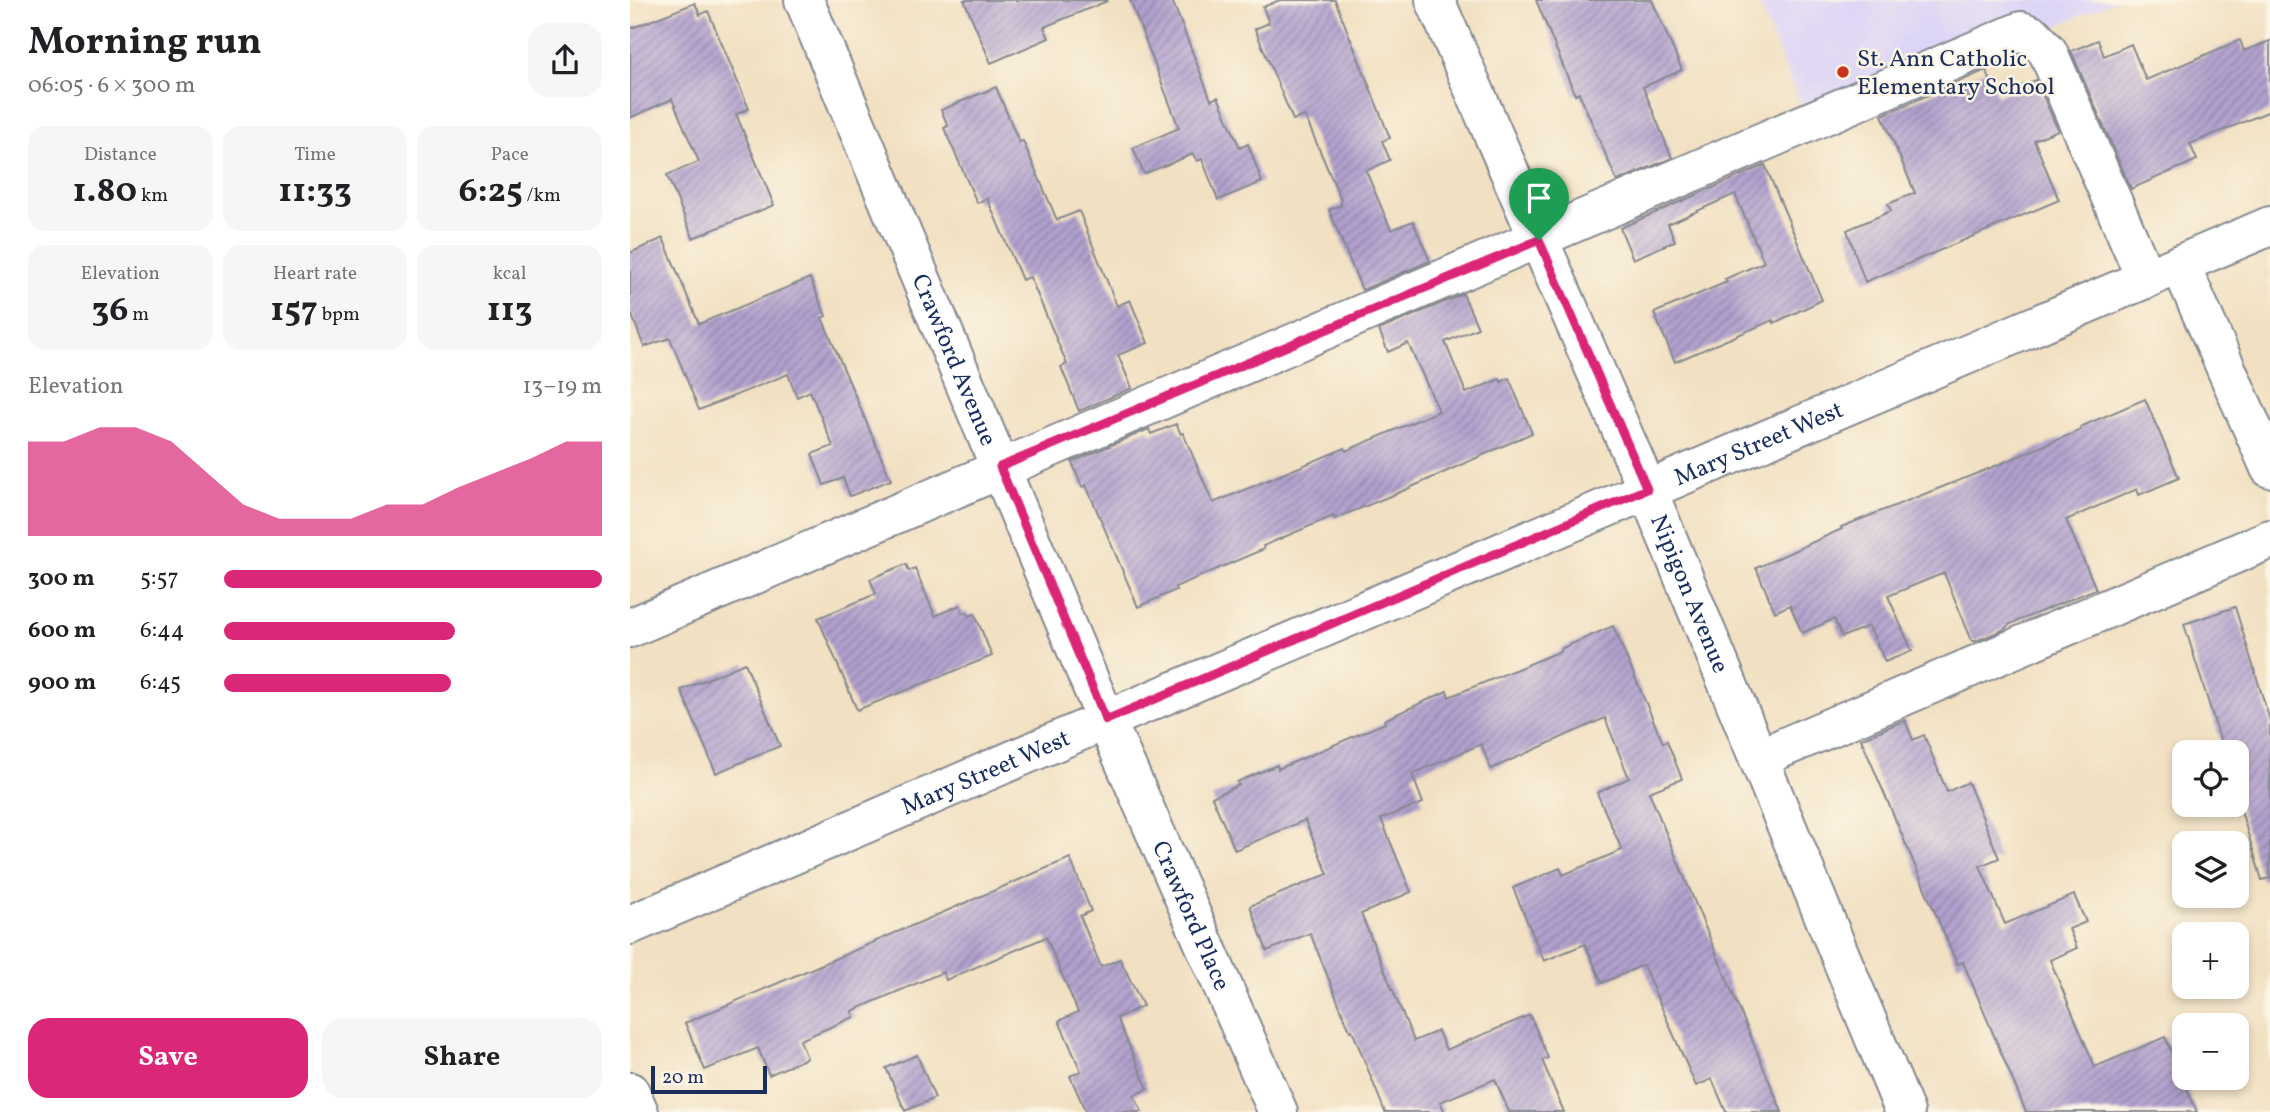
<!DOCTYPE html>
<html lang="en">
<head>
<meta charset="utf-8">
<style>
	body { margin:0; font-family:Vollkorn,serif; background:#f6f6f6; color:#202124; height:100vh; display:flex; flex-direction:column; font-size:26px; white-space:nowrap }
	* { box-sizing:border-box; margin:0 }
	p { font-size:23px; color:#757577 }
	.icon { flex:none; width:38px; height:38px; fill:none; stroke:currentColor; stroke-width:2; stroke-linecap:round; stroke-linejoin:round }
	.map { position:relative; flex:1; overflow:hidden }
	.sheet { display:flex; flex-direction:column; background:#fff; width:630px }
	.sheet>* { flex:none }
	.fabs { position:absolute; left:1542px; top:740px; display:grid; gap:14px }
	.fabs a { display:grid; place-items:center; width:77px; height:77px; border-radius:14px; background:#fff; box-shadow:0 4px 10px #0003; font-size:35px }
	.scale { position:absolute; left:21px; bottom:18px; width:116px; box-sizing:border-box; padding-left:7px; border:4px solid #1b2f5e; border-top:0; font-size:19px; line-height:24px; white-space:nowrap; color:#1b2f5e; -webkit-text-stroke:5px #fcf5e5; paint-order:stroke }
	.pin { position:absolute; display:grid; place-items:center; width:60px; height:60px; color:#fff; margin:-72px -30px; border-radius:50% 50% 50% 0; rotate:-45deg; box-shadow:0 0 7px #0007 }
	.pin .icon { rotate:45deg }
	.round { display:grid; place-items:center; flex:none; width:74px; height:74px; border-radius:21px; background:#f6f6f6 }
	.headline { display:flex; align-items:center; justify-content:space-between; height:119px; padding:0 28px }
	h1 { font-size:38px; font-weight:700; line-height:52px }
	.metrics { display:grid; grid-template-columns:repeat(3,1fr); gap:10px; height:119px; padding:7px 28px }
	.metrics div { display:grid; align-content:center; border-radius:18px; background:#f6f6f6; text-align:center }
	.metrics b { font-size:35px; font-weight:700 }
	.metrics small { font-size:19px; font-weight:400 }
	.metrics p { font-size:19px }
	.chart { height:196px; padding:14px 28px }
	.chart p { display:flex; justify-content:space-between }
	.chart svg { width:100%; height:126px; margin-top:7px; fill:#db2777; opacity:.7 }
	.action { display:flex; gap:14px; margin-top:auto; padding:14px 28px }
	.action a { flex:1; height:80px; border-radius:21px; background:#db2777; color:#fff; font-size:28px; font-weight:700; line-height:80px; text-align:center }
	.action a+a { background:#f6f6f6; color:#202124 }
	ul { padding:0 28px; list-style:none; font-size:23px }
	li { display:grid; grid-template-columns:112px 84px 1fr; align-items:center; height:52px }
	li i { height:18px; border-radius:9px; background:#db2777 }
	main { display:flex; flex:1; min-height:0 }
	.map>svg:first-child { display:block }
</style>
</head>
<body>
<main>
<section class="sheet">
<div class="headline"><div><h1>Morning run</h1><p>06:05 · 6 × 300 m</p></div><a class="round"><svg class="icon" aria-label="share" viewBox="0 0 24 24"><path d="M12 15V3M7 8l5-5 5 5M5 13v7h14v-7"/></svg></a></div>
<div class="metrics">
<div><p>Distance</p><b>1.80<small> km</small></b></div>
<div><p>Time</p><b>11:33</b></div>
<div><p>Pace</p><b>6:25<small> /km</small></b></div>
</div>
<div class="metrics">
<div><p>Elevation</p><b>36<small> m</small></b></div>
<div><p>Heart rate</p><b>157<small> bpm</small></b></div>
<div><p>kcal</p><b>113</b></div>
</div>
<div class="chart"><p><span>Elevation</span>13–19 m</p>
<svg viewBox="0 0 160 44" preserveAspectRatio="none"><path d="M0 44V11L10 11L20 6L30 6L40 11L50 22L60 33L70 38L80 38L90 38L100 33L110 33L120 27L130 22L140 17L150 11L160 11V44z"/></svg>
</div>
<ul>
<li><b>300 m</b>5:57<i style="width:100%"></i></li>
<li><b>600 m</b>6:44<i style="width:61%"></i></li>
<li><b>900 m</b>6:45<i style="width:60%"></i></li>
</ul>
<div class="action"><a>Save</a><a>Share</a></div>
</section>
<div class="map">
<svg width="1640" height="1112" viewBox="0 0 1640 1112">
	<defs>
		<pattern id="building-hatch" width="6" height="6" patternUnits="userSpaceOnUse" patternTransform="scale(1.75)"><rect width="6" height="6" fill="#b1a0cd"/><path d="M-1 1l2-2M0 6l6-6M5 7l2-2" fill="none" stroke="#8f83aa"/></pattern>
	</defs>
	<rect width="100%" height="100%" fill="#fcf5e5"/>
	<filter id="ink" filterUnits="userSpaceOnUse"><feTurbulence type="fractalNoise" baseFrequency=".0143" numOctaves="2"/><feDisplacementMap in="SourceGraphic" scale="14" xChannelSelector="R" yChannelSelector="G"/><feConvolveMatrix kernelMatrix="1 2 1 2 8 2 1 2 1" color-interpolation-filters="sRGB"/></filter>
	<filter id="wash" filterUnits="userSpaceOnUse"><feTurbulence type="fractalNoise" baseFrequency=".00686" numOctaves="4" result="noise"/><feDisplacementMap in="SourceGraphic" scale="28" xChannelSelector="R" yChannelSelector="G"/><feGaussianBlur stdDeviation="1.57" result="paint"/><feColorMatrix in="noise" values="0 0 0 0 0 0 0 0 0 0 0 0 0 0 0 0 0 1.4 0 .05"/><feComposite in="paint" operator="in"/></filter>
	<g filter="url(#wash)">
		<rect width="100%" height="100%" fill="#f1e0c1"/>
		<path fill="#ddd5f6" d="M 1127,0 L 1487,0 L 1415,31 L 1406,13 L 1174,114 Z"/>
		<g id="blocks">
			<path fill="url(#building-hatch)" d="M 334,0 L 477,0 L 477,1 L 414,27 L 419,38 L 361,63 Z
				M 500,0 L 542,0 L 581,100 L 588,97 L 610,148 L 618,144 L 632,182 L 588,200 L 572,159 L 567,161 L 563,154 L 514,174 L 503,148 L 549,128 Z
				M 650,0 L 705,0 L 760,138 L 752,141 L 760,160 L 736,171 L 761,230 L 783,221 L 800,261 L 732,290 L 699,210 L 711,205 L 711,200 L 675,116 L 663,120 L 625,29 L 639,23 L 633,7 Z
				M 906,0 L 1022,0 L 1052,70 L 1013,87 L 1042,158 L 987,181 L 949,93 L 945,95 Z
				M 65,3 L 70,15 L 78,11 L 119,109 L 106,114 L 144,205 L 63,238 L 37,175 L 69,162 L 42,99 L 0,118 L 0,29 Z
				M 1468,40 L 1474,56 L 1501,44 L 1516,80 L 1610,40 L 1614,51 L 1640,41 L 1640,111 L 1560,144 L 1567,160 L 1501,189 L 1441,51 Z
				M 1356,70 L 1367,96 L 1406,80 L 1428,130 L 1404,140 L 1429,200 L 1235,282 L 1217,230 L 1261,211 L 1258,204 L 1285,193 L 1252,115 Z
				M 366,87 L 389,142 L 393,141 L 427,220 L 449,211 L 487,306 L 500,300 L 518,343 L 488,355 L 502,388 L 449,411 L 431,367 L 437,364 L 400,277 L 392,280 L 357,198 L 347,203 L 314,128 L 318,126 L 311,110 Z
				M 1135,165 L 1192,300 L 1144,323 L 1143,320 L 1045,362 L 1024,313 L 1097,282 L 1095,279 L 1134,262 L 1105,194 L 1038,224 L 1045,241 L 1003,259 L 990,228 Z
				M 33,238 L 69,324 L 180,278 L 196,316 L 192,318 L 261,480 L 220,496 L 213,478 L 194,485 L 182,454 L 203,446 L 180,391 L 167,397 L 158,374 L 69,410 L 40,338 L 14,347 L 0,310 L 0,253 Z
				M 833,294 L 848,328 L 815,342 L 836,393 L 870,379 L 871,382 L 879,378 L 902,433 L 775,490 L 704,519 L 703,516 L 633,546 L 634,549 L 545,587 L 546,590 L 508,607 L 456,485 L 452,487 L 442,462 L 519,429 L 521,434 L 546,424 L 551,434 L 553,433 L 583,503 L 715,448 L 716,451 L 809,411 L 778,343 L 758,352 L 749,330 Z
				M 1515,399 L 1549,478 L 1509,495 L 1507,489 L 1436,520 L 1466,589 L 1380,624 L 1373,630 L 1346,641 L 1342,641 L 1314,573 L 1258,596 L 1282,651 L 1255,662 L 1239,626 L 1212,637 L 1204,619 L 1172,633 L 1160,605 L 1145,612 L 1126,568 L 1212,529 L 1211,527 L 1358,469 L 1451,430 L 1450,427 Z
				M 276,564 L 279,571 L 285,568 L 305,616 L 330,605 L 333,613 L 337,612 L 339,616 L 345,614 L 362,656 L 227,710 L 188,618 L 246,594 L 240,579 Z
				M 1605,607 L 1640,721 L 1640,878 L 1632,880 L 1606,794 L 1606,752 L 1594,752 L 1554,624 Z
				M 983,626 L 1033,743 L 1037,741 L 1052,779 L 1019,792 L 1152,1112 L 1096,1112 L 1082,1079 L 1066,1086 L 1013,965 L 972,983 L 955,944 L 914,961 L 883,888 L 930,868 L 933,875 L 992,850 L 967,793 L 999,778 L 975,718 L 861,769 L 851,744 L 782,774 L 793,803 L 751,819 L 781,892 L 731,914 L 784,1041 L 808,1031 L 816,1050 L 900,1015 L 918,1058 L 912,1060 L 934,1112 L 879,1112 L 865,1079 L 810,1102 L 815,1112 L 755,1112 L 722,1030 L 720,1031 L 680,933 L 637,951 L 620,906 L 698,874 L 675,820 L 605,850 L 582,797 L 609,785 L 607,782 L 647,765 L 648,769 L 755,723 L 754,720 L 817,691 L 819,697 L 931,651 L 930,649 Z
				M 115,663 L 150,746 L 86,773 L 51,690 Z
				M 1275,720 L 1283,740 L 1294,735 L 1317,792 L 1338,782 L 1369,858 L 1350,866 L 1375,924 L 1444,895 L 1456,922 L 1439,929 L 1447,948 L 1420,960 L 1465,1067 L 1535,1037 L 1567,1112 L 1396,1112 L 1333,962 L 1327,964 L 1231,739 Z
				M 440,858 L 461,911 L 450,916 L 471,967 L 490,959 L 513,1006 L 487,1018 L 518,1089 L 504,1095 L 512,1112 L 456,1112 L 440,1076 L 451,1071 L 429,1021 L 448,1012 L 416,937 L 316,980 L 313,972 L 222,1011 L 224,1017 L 170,1040 L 177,1058 L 139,1075 L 128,1048 L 75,1070 L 55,1023 Z
				M 287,1055 L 305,1098 L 275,1111 L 256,1068 Z"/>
		</g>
	</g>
	<g filter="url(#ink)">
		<use href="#blocks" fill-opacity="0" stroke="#868890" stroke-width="2"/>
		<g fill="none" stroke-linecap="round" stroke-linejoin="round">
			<g stroke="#868890" stroke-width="42">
				<g id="minor">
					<path id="s1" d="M 174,0 L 476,720 L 648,1112"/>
					<path id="s2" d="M 805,0 L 1017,489 L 1275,1112"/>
					<path d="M 1550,264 L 1640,468"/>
					<path d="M 0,628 C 463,427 928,232 1391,31 L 1404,36 L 1418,52 L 1516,279"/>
					<path d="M 1129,758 L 1640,539"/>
					<path id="s3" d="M 0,925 L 476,720 L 1640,226"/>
					<path d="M 0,1092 L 9,1112"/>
				</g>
			</g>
			<use href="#minor" stroke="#fff" stroke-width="38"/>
		</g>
	</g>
	<g fill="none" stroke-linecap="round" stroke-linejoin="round" filter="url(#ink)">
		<g stroke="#fff" stroke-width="14">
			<path id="route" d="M 909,240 L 1017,489 L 476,720 L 370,467 Z"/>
		</g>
		<use href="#route" stroke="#db2777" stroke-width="9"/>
	</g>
	<circle fill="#c8321e" stroke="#fcf5e5" stroke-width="2.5" cx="1213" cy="72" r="7"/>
	<g text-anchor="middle" stroke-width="5" stroke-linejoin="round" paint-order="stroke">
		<g font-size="24" fill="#1b2f5e" stroke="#fcf5e5" text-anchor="start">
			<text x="1227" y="66">St. Ann Catholic<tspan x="1227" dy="28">Elementary School</tspan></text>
		</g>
		<g font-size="24" fill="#1b2f5e" stroke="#fcf5e5">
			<text dy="8" stroke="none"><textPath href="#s1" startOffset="390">Crawford Avenue</textPath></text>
			<text dy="8" stroke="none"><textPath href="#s3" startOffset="1227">Mary Street West</textPath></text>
			<text dy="8" stroke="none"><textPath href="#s2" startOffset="646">Nipigon Avenue</textPath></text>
			<text dy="8" stroke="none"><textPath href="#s3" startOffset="387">Mary Street West</textPath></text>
			<text dy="8" stroke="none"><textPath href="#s1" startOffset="994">Crawford Place</textPath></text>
		</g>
	</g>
</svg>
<div class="fabs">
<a><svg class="icon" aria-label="locate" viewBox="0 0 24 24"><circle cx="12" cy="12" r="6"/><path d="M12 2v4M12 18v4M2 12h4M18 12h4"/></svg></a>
<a><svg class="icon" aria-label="layers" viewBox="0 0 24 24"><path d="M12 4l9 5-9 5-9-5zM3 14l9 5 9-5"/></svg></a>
<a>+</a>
<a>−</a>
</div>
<div class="scale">20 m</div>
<div class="pin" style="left:909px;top:240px;background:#1e9e55"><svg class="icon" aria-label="arrive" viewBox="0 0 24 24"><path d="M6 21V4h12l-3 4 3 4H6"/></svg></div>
</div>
</main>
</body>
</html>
